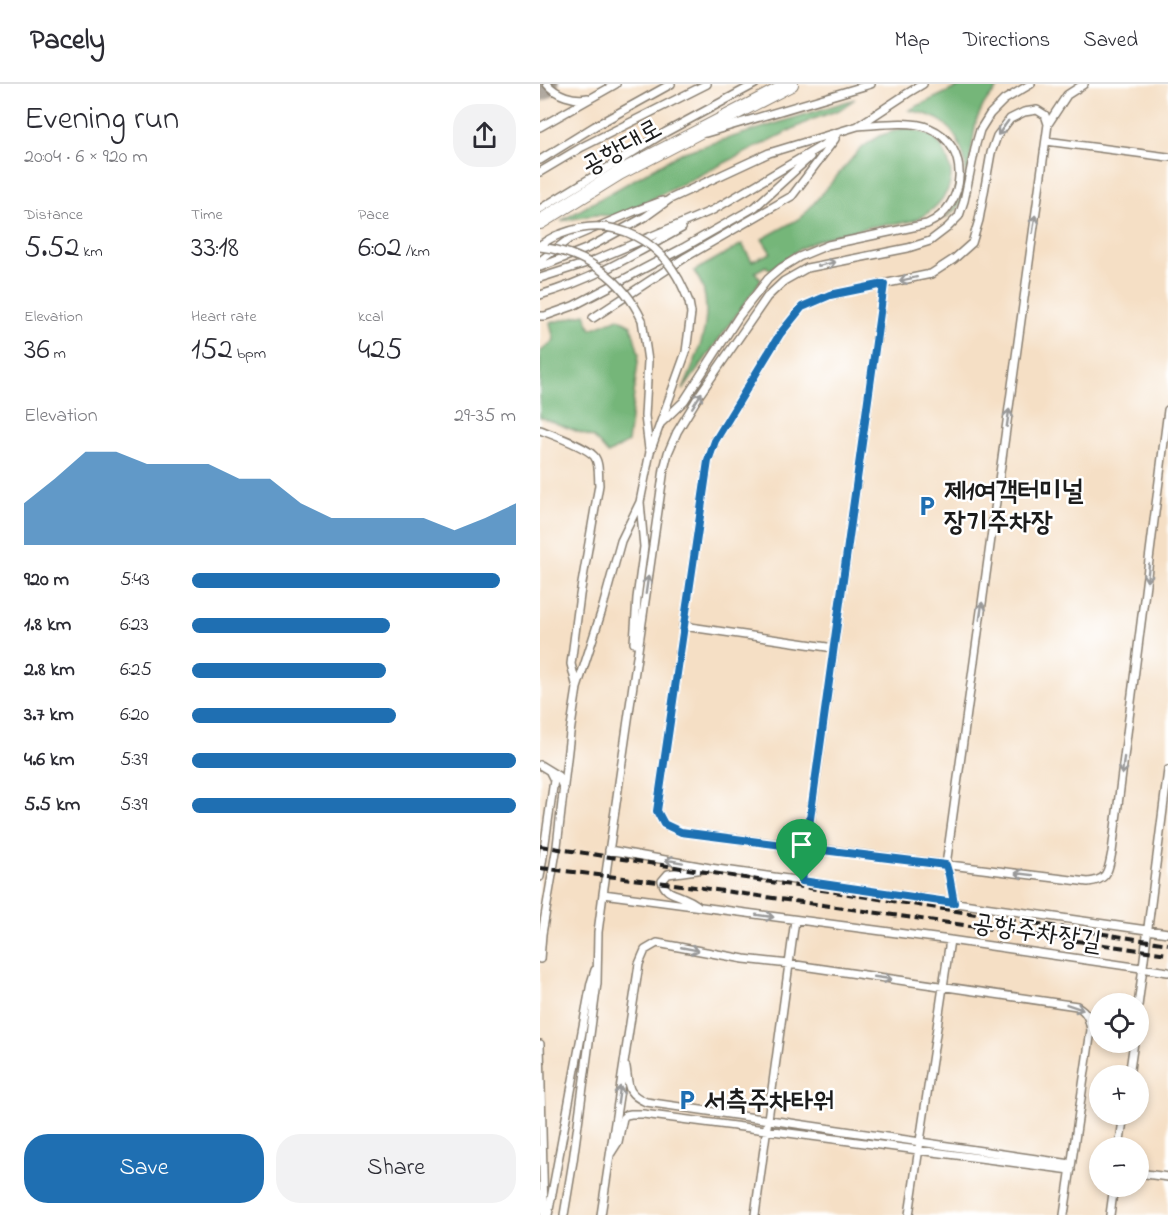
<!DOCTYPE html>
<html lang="en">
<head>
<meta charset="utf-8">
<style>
	body { margin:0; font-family:"Indie Flower","Poor Story",sans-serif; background:#f2f2f3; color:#2b2b33; height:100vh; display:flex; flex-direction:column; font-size:22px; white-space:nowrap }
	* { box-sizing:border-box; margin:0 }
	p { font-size:20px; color:#7c7c81 }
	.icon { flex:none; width:33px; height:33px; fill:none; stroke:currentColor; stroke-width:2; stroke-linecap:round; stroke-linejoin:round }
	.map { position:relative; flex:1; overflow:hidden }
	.details { display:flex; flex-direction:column; background:#fff; width:540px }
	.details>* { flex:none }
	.fabs { position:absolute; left:549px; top:909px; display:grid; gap:12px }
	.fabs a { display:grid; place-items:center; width:60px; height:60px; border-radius:50%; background:#fff; box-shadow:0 3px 9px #0003; font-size:30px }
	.pin { position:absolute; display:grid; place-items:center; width:51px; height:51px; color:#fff; margin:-62px -26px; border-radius:50% 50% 50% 0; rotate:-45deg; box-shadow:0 0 6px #0007 }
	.pin .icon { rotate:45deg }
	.round { display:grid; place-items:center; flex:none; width:63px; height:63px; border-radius:24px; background:#f2f2f3 }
	.overview { display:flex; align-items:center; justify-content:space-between; height:102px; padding:0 24px }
	h1 { font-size:33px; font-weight:600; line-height:45px }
	.metrics { display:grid; grid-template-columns:repeat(3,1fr); gap:9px; height:102px; padding:6px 24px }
	.metrics div { display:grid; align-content:center }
	.metrics b { font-size:30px; font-weight:600 }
	.metrics small { font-size:16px; font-weight:400 }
	.metrics p { font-size:16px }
	.chart { height:168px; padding:12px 24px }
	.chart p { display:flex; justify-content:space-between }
	.chart svg { width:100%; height:108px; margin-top:6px; fill:#1f6fb2; opacity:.7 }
	.cta { display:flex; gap:12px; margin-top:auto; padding:12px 24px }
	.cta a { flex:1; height:69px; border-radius:24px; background:#1f6fb2; color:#fff; font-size:24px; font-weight:600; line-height:69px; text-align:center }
	.cta a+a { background:#f2f2f3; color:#2b2b33 }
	ul { padding:0 24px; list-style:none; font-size:20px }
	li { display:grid; grid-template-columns:96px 72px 1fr; align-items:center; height:45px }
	li i { height:15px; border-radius:8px; background:#1f6fb2 }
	header { display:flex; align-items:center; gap:36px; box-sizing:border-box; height:84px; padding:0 30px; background:#fff; border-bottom:2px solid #e1e1e2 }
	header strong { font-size:28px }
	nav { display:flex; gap:33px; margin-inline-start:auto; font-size:21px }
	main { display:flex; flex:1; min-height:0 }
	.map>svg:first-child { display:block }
</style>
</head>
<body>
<header>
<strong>Pacely</strong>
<nav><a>Map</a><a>Directions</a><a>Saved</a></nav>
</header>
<main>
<section class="details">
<div class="overview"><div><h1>Evening run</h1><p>20:04 · 6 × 920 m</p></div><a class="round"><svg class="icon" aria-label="share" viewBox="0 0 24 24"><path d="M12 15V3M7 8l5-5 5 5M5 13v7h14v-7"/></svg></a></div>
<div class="metrics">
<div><p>Distance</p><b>5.52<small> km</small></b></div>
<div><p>Time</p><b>33:18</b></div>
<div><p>Pace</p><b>6:02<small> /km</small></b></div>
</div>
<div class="metrics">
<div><p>Elevation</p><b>36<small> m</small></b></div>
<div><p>Heart rate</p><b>152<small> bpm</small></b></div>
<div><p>kcal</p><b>425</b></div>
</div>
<div class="chart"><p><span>Elevation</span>29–35 m</p>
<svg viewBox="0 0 160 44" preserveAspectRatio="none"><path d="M0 44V27L10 17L20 6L30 6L40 11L50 11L60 11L70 17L80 17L90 27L100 33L110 33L120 33L130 33L140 38L150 33L160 27V44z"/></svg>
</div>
<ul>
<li><b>920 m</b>5:43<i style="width:95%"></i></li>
<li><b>1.8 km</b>6:23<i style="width:61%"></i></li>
<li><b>2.8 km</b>6:25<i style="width:60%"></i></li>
<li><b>3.7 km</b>6:20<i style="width:63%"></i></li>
<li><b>4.6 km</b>5:39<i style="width:100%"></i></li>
<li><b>5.5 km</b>5:39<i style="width:100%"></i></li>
</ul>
<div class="cta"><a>Save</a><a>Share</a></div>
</section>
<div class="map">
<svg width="628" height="1131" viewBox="0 0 628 1131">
	<rect width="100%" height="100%" fill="#fff"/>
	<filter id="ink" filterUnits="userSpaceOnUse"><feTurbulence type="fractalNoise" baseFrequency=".0167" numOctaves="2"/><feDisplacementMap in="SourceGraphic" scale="12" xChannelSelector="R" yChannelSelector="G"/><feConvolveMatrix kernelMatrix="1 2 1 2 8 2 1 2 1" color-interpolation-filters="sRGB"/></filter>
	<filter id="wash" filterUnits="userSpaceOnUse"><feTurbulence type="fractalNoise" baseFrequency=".008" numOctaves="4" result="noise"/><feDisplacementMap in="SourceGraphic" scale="24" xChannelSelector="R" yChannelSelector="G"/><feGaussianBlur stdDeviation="1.35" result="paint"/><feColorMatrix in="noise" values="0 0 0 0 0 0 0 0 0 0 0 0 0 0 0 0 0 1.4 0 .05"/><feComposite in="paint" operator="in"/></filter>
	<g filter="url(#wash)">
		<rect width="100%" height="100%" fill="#f5dfc5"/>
		<path fill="#74b679" stroke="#48694a" stroke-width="1.5" d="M 424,0 L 461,0 L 444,20 L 436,37 L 424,115 L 415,126 L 404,135 C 411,126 419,118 423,108 C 431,85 422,55 404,39 C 393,31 381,29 369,26 Z
			M 315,15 L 299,26 L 271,36 L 78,132 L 55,131 L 21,137 L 141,69 Z
			M 364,44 C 387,48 400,52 408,77 C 409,81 411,86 411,91 C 411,112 390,131 372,137 C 360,140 347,140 335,142 C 317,146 298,149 281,155 C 262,161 246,174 230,186 L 226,182 L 215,188 L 221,196 L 143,306 C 156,275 173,239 163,204 C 161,198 157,192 154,187 L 202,160 L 212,177 L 231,169 L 222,155 L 262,133 L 320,65 L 339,52 Z
			M 45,230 L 51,245 L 78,234 L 91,241 L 99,270 L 88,358 L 68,370 L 54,354 L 0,333 L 0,268 L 14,256 L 10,239 Z"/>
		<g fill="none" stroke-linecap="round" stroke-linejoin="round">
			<path stroke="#887e70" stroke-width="33" d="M 0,1 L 2,0"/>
		</g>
	</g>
	<g filter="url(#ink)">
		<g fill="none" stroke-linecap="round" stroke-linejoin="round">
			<g stroke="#887e70" stroke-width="10">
				<path id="service" d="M 7,0 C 16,11 34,17 48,14
					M 508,40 L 505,31 L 497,26 L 484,28 L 470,35 L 457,52 L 451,69 L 439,136 L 432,159 L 414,175 L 391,190 L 290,211 L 262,223 L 240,250 L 175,357 L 168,377 L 117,727 L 124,740 L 141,748 L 548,798 C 569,796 568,786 572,768 L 628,326
					M 0,43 L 76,0
					M 166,49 L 331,0
					M 506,57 L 628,73
					M 0,76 L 55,42 L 131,0
					M 0,88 L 42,63 L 167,0
					M 0,125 L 126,48 L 215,0
					M 0,177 L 29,155 L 95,127 L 122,117
					M 0,183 L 46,165 L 105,133 L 130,115 L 229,69 L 318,42 L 368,9 L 383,0
					M 0,194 L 53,177 L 173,126 L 283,61 L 296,51
					M 0,211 C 52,196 95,170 142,144
					M 0,232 L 5,232 L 33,222 L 143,164 L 215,123 L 270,73
					M 53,234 L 146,173 L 252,112 L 295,55
					M 102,236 L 108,277 L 105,332 L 109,365
					M 120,340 L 144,317 L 199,232 L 228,195 L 241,184 L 259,173 L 288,161 L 387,140 C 428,122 431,61 389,44 C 371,36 338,41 318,42
					M 0,346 C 13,351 45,362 54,372 C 60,379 58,392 59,401 L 40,511 L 31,580 L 37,604
					M 143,542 L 294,564
					M 94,559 L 97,514 L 104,463 L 100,418 L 110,368 L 146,268 L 151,229 L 149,218 L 145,208
					M 0,681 L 18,692 L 24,705
					M 69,766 L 170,784 L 628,849
					M 0,793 L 14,696 L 10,688
					M 262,797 L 344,200
					M 63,810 L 410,856 L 628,888
					M 414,819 L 409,791 L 406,781 L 508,40 L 527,11 L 544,0
					M 157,821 C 153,818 149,816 144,814 C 134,809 125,809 122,797 L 128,790 L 164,785
					M 0,875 L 2,850 L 17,762 L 30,649 L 37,604 L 62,526 L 81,457 L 100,418
					M 598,922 L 628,686
					M 0,960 L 4,1131
					M 86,983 C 89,1003 86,1009 106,1018 L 531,1080
					M 589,992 L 594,958
					M 579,1064 L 584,1030
					M 71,1069 L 78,1058 L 83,1034 L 86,1031 L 91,1030 L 103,1030 L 531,1086
					M 598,1089 L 628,1093
					M 8,1131 L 51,899 L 55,886
					M 24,1131 L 33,1077 L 57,899 L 58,848 L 63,810 L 124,385 L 128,369 L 137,348 L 160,310 L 227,213 L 244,197 L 267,184 L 368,164 L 390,157 L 407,144 L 419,132 L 424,117 L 436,60 L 440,46 L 450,30 L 464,16 L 491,0
					M 61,1131 L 99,880 L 105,866 L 117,859 L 204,875 L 249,880 L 537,922 C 547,928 549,934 551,946 L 524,1131
					M 215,1131 L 255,836
					M 369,1131 L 410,856
					M 570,1131 L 574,1102"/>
			</g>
			<g stroke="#887e70" stroke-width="16">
				<path id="minor" d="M 0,138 L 79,89 L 251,0"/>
			</g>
			<use href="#service" stroke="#fff" stroke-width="7"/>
			<use href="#minor" stroke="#fff" stroke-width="14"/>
			<path stroke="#1c1c1c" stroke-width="4" stroke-dasharray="9 4.5" stroke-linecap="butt" d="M 0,762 L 628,860
				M 0,784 L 134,800 L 628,870"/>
			<g stroke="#887e70" stroke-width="10" stroke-linecap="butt">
				<path id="service-bridge" d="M 0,161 C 7,157 13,152 21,150 C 75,129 123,157 145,208
					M 0,163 C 45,168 83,195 102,236"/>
			</g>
			<use href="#service-bridge" stroke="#fff" stroke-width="7"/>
		</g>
		<defs><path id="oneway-shaft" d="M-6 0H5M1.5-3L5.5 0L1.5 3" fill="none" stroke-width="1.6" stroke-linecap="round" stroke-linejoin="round" transform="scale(1.5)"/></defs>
		<g stroke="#999">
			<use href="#oneway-shaft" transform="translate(463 44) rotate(126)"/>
			<use href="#oneway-shaft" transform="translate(494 140) rotate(-82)"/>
			<use href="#oneway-shaft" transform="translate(287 180) rotate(-12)"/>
			<use href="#oneway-shaft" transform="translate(368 195) rotate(168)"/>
			<use href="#oneway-shaft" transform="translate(157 316) rotate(-58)"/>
			<use href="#oneway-shaft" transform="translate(468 334) rotate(-82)"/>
			<use href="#oneway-shaft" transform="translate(608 489) rotate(97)"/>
			<use href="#oneway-shaft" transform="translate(107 501) rotate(-82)"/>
			<use href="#oneway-shaft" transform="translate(441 527) rotate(-82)"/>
			<use href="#oneway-shaft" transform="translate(583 682) rotate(97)"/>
			<use href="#oneway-shaft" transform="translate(134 777) rotate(-170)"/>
			<use href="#oneway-shaft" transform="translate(484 790) rotate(-173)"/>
			<use href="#oneway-shaft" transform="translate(225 832) rotate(8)"/>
			<use href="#oneway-shaft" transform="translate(150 865) rotate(11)"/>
			<use href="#oneway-shaft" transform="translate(343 894) rotate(8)"/>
			<use href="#oneway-shaft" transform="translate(535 923) rotate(19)"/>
			<use href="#oneway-shaft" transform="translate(79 1011) rotate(-82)"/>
		</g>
	</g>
	<g fill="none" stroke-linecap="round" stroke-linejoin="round" filter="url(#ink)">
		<g stroke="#fff" stroke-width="12">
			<path id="route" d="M 262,797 L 414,819 L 409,791 L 406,781 L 266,764 L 344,200 L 290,211 L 262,223 L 240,250 L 175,357 L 168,377 L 117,727 L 124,740 L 141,748 L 266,764 L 262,797"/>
		</g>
		<use href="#route" stroke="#1f6fb2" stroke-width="8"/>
	</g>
	<defs>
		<g id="parking-bare" transform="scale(1.62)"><path d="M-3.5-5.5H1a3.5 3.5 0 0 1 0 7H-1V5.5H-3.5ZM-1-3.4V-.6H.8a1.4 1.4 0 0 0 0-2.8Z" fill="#1f6fb2" stroke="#fff" stroke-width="2.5" paint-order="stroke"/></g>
	</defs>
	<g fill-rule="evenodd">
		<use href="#parking-bare" x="387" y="422"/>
		<use href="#parking-bare" x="147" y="1016"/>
	</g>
	<g text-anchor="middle" stroke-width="5" stroke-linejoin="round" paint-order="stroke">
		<g font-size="27" fill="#1c1c1c" stroke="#fff">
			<text transform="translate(81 62) rotate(-29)" y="9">공항대로</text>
			<text transform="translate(497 847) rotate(9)" y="9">공항주차장길</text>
		</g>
		<g font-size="27" font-weight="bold" fill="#1c1c1c" stroke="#fff" text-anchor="start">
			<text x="404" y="415">제1여객터미널<tspan x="404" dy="31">장기주차장</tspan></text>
			<text x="164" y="1025">서측주차타워</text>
		</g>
	</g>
</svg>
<div class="fabs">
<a><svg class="icon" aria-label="locate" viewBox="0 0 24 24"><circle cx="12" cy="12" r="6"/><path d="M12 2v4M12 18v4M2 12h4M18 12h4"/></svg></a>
<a>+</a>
<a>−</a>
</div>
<div class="pin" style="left:262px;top:797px;background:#1e9e55"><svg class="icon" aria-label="arrive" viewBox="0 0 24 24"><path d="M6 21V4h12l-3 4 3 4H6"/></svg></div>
</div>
</main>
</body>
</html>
